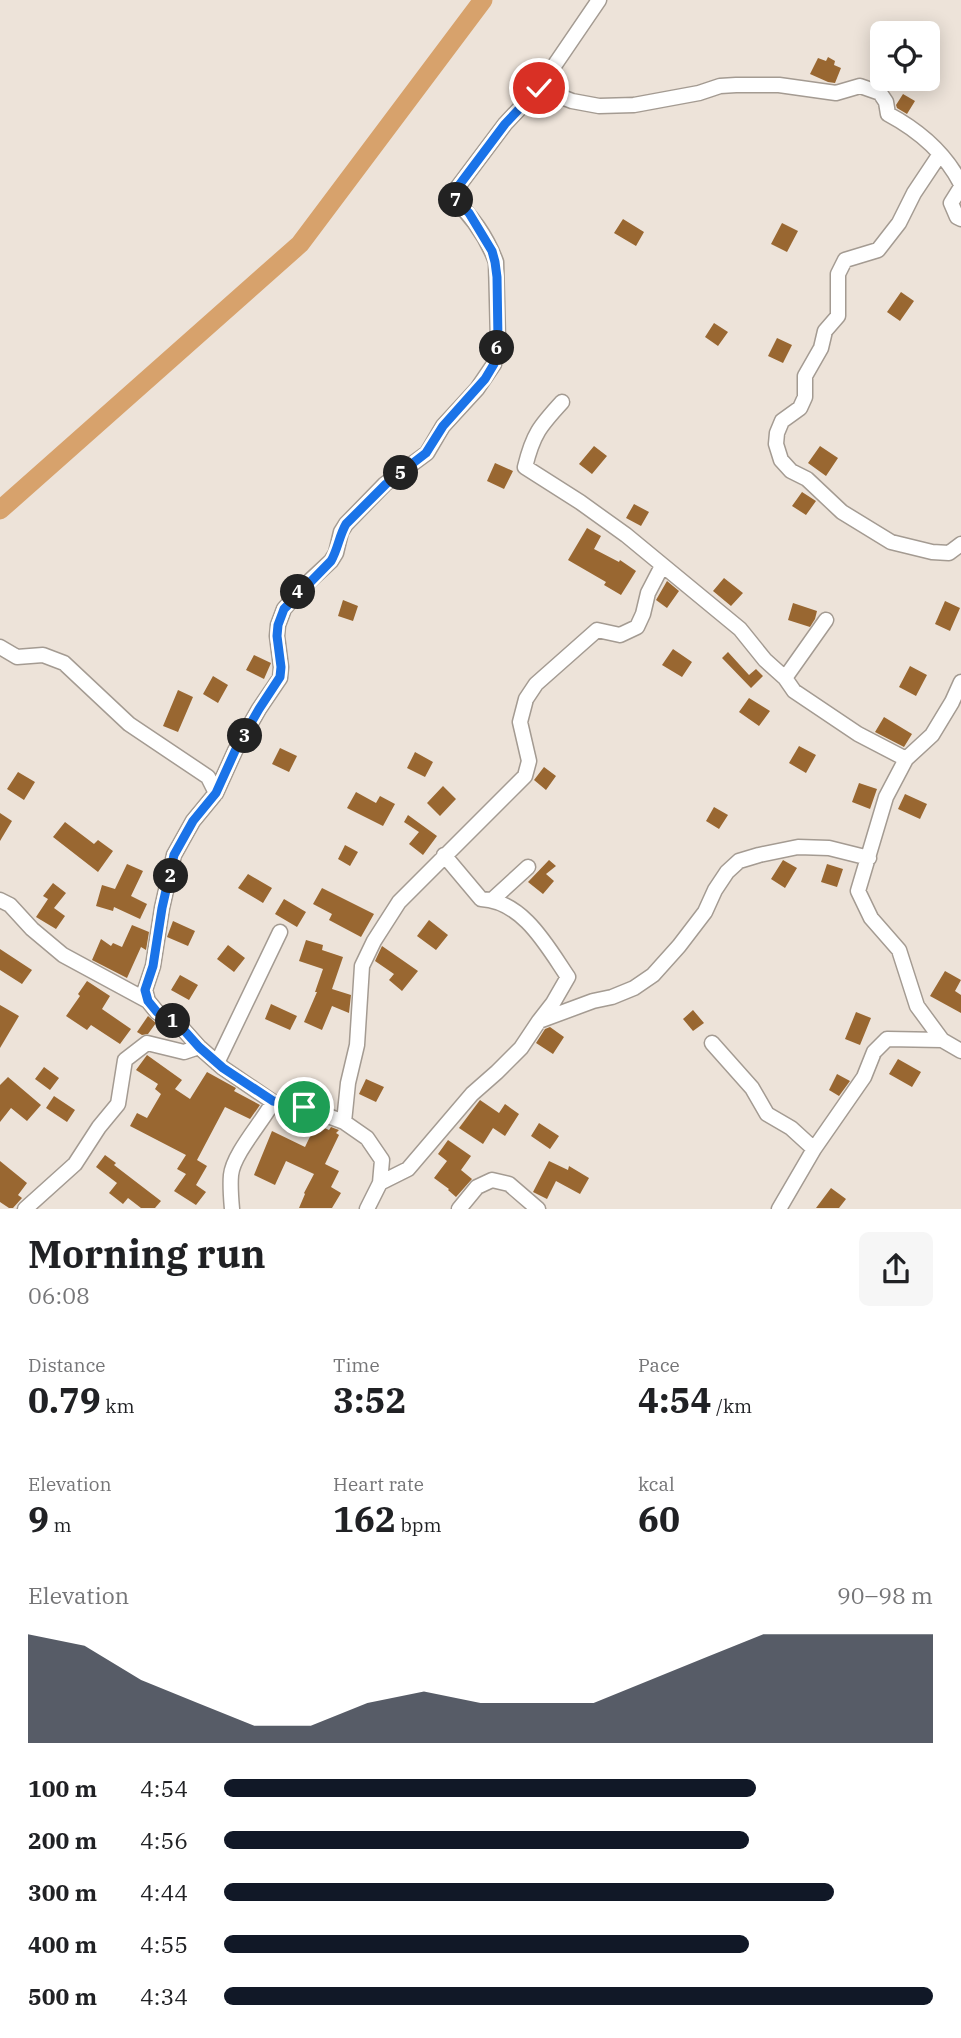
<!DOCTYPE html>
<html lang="en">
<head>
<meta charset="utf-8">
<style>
	body { margin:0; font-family:"IBM Plex Serif",serif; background:#f6f6f6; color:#202124; height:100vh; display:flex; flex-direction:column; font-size:26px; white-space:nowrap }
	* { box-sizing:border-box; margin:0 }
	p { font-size:23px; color:#757577 }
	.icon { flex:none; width:38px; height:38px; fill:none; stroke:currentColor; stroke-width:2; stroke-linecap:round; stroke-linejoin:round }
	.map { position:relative; height:1209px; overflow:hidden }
	.drawer { display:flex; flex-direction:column; background:#fff; flex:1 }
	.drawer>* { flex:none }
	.buttons { position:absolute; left:870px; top:21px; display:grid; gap:14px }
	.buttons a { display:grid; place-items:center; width:70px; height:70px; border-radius:10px; background:#fff; box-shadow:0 4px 18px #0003; font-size:35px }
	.pin { position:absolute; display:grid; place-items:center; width:60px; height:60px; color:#fff; margin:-30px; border:4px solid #fff; border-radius:50%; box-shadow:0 2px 7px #0007 }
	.km { position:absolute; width:35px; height:35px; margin:-18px; border-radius:50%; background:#222; color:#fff; font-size:19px; line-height:35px; text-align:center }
	.round { display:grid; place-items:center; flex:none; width:74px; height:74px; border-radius:10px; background:#f6f6f6 }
	.headline { display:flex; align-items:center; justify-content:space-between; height:119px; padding:0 28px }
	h1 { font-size:38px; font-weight:700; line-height:52px }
	.figures { display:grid; grid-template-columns:repeat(3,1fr); gap:10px; height:119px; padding:7px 28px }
	.figures div { display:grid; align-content:center }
	.figures b { font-size:35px; font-weight:700 }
	.figures small { font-size:19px; font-weight:400 }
	.figures p { font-size:19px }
	.chart { height:196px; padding:14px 28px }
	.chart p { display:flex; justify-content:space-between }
	.chart svg { width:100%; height:126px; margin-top:7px; fill:#111827; opacity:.7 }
	ul { padding:0 28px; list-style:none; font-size:23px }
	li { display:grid; grid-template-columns:112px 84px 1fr; align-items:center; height:52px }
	li i { height:18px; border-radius:9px; background:#111827 }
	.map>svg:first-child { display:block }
</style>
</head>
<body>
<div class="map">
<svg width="961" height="1209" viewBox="0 0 961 1209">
	<rect width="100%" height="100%" fill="#ede3d9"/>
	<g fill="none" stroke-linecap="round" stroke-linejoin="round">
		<path stroke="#d7a26c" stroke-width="19" d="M 0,510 L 300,244 L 483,0"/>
	</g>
	<path fill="#996731" d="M 828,57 L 835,61 L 834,65 L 841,68 L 835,83 L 828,82 L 810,74 L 818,58 L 826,61 Z
		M 903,94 L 915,101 L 907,114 L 897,108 L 896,105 Z
		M 623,219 L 644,232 L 636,246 L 614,233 Z
		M 782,223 L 798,231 L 787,252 L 771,244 Z
		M 901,292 L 914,301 L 900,321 L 887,312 Z
		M 714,323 L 728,332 L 718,346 L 705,337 Z
		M 777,338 L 792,345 L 783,363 L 768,356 Z
		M 594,446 L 607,456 L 592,474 L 579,464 Z
		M 820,446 L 838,458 L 826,476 L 808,463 Z
		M 495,463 L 513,471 L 504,489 L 487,481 Z
		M 802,492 L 816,501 L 806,515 L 792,506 Z
		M 634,504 L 649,512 L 641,526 L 626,518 Z
		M 587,528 L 601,536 L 594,549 L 619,562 L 620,560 L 636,571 L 621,595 L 604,585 L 606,582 L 568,560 Z
		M 724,578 L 743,593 L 731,606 L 713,591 Z
		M 667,581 L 679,591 L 667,608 L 656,600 Z
		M 343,600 L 358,606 L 353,621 L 338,616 Z
		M 945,601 L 960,608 L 950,631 L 935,624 Z
		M 793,603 L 817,611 L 815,619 L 810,627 L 788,620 Z
		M 673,649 L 692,662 L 682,677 L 662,665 Z
		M 728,652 L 749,675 L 756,669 L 763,676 L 751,688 L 722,658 Z
		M 254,655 L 271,663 L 264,679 L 246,670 Z
		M 910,666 L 927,675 L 916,696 L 899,687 Z
		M 213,676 L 228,685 L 218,703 L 203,694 Z
		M 178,690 L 193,697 L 178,732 L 163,726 Z
		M 749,698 L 770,711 L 759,726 L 739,712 Z
		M 884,717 L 912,734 L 904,747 L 875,732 Z
		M 799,746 L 816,755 L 806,773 L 789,763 Z
		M 280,748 L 297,756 L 289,772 L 272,764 Z
		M 415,752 L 433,762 L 425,777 L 407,768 Z
		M 544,767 L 556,776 L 546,790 L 534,780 Z
		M 18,772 L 35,782 L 24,800 L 7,789 Z
		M 859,783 L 877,789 L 870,809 L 852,802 Z
		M 443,786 L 456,799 L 440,816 L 427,803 Z
		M 356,792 L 376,803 L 380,796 L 395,804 L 383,826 L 347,808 Z
		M 905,794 L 927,804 L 920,819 L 898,809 Z
		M 714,807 L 728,815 L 719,829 L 706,821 Z
		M 0,813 L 12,821 L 0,841 Z
		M 408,815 L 437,836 L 423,855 L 409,844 L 419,832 L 404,822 Z
		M 65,822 L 94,844 L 98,840 L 113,851 L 98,872 L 53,837 Z
		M 345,845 L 358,852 L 350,866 L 338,859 Z
		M 549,860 L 556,866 L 546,874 L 554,881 L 543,894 L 528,882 Z
		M 783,860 L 797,868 L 785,888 L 771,879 Z
		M 127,864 L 143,871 L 131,896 L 147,904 L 140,919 L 114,907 L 113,911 L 96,906 L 102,885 L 115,889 Z
		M 827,864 L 843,869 L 837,887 L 821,882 Z
		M 248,874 L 272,888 L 263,903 L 238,888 Z
		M 53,883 L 66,893 L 54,908 L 65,916 L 56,929 L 36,917 L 48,899 L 43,896 Z
		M 322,888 L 374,914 L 361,937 L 329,920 L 332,914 L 313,904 Z
		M 284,899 L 306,912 L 297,927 L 275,914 Z
		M 429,920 L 448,935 L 436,950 L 417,936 Z
		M 173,921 L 195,931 L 188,946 L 167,937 Z
		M 132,925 L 149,932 L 146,950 L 141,947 L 127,978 L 92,960 L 101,939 L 111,946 L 113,943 L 122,947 Z
		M 306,940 L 323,945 L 322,950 L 343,957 L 332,989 L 351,995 L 349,1013 L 332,1006 L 322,1030 L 304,1022 L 317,992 L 315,992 L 323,969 L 299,961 Z
		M 228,945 L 245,958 L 234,972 L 217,959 Z
		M 382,946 L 418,971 L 402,991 L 389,980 L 394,974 L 375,961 Z
		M 0,949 L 32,970 L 22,984 L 0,970 Z
		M 945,971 L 961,980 L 955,991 L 961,995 L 961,1013 L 930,996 Z
		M 180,975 L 198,985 L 189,1000 L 171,990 Z
		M 87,981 L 110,996 L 102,1009 L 131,1029 L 120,1044 L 91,1025 L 87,1030 L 66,1016 L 80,996 L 78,994 Z
		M 271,1004 L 297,1016 L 290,1030 L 265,1019 Z
		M 0,1005 L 19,1016 L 0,1048 Z
		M 693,1010 L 704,1023 L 693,1031 L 683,1019 Z
		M 856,1012 L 871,1018 L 860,1045 L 845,1039 Z
		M 148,1016 L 156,1023 L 148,1034 L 142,1035 L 137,1032 Z
		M 550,1027 L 564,1037 L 553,1054 L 536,1043 L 545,1029 Z
		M 147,1055 L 182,1080 L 175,1089 L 190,1099 L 207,1072 L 236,1088 L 234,1091 L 260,1105 L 250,1119 L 225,1107 L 197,1160 L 207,1166 L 196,1185 L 206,1192 L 196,1205 L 174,1191 L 186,1174 L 177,1169 L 186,1155 L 130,1126 L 137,1113 L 147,1118 L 161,1094 L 155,1089 L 158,1084 L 136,1070 Z
		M 898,1059 L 921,1072 L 912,1087 L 889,1074 Z
		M 44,1067 L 59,1078 L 50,1090 L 35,1079 Z
		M 837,1074 L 850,1081 L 839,1096 L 829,1090 Z
		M 8,1077 L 41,1105 L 27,1121 L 11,1108 L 0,1122 L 0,1085 Z
		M 366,1079 L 384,1087 L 376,1102 L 359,1094 Z
		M 54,1096 L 75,1110 L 67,1122 L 46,1108 Z
		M 480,1100 L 499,1113 L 505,1104 L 519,1114 L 505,1136 L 493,1128 L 483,1144 L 459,1128 Z
		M 539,1123 L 559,1136 L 550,1149 L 531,1136 Z
		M 316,1124 L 329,1130 L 331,1127 L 339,1130 L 336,1133 L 339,1135 L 325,1164 L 339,1171 L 331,1187 L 341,1193 L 332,1208 L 299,1208 L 305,1194 L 304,1193 L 314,1174 L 286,1161 L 275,1185 L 254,1175 L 272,1131 L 305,1147 Z
		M 448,1140 L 471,1156 L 461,1170 L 472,1179 L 456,1197 L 448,1190 L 449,1189 L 434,1178 L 447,1161 L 438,1154 Z
		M 105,1155 L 116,1163 L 114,1165 L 161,1201 L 155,1208 L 141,1208 L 128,1198 L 123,1204 L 109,1193 L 117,1183 L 96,1167 Z
		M 0,1161 L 27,1183 L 18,1195 L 22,1198 L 13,1208 L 9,1208 L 0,1202 Z
		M 549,1161 L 568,1170 L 569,1166 L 589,1178 L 580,1194 L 556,1181 L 547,1199 L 533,1192 Z
		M 831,1188 L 846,1199 L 839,1208 L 816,1208 Z"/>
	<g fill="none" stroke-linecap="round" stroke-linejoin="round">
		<g stroke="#a49b92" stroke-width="17">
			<path id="minor" d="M 539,88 L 572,101 L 599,106 L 634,105 L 699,93 L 720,86 L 736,85 L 779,85 L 836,93 L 860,86 L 880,93 L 886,102 L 888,114 C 918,130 945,153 961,184
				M 940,154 L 914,193 L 899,223 L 878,250 L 845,260 L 838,274 L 838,316 L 825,331 L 821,348 L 805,376 L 805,397 L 800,408 L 782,421 L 777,433 L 776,444 L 781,460 L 791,471 L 807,479 L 842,512 L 891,542 L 932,552 L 949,553 L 961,544
				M 961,187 L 951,203 L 957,217 L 961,219
				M 562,402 C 540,426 533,434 525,467 L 580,502 L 626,535 L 740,629 L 765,660 L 785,678 L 794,691 L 858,734 L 906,759 L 886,797 L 858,891 L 871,918 L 899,950 L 917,1006 L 942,1040 L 961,1051
				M 0,647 L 17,657 L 43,655 L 64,663 L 129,724 L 208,777 L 216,793
				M 785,678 L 826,620
				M 906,759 L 932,735 L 952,702 L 961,682
				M 444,855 L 481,899 C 523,901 547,946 568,977 L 553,1003 L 539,1021
				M 0,900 L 10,905 L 32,929 L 63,955 L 148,1001
				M 492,900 L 528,867
				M 712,1043 L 752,1088 L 767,1114 L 791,1128 L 814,1149
				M 217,1063 L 280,932
				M 273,1102 L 304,1107 L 344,1122 L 367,1138 L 382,1160 L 380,1183
				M 344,1122 L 348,1083 L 357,1045 L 362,966 L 374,941 L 399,902 L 525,776 L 529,761 L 520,722 L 526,699 L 536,684 L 597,630 L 620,635 L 637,627 L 643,614 L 648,593 L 662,566
				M 25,1209 L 75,1164 L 99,1127 L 118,1104 L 125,1060 L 147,1043 L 184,1052 L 199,1047
				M 232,1209 C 231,1198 230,1186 231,1175 C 233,1154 263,1121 273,1102 L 223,1068 L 199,1047 L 182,1028 L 157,1012 L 148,1001 L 145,990 L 153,966 L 162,908 L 174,855 L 193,821 L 216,793 L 235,751 L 259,709 L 280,678 L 281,667 L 277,636 L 278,625 L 284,609 L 302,588 L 331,561 L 336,553 L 341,532 L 346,524 L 385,484 L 427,453 L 443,426 L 477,389 L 494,364 L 498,340 L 496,262 C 487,237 470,214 451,196 L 505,124 L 539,88 L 599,0
				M 367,1209 L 380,1183 L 408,1169 L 472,1094 L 497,1072 L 521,1048 L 539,1021 L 593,1001 L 612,997 L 634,988 L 653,975 L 679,946 L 705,912 L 715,890 L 727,872 L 739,861 L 759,855 L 798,847 L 829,848 L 869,858
				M 459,1209 L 477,1187 L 492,1180 L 509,1184 L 538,1209
				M 779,1209 L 814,1149 L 864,1077 L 874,1052 L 887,1039 L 942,1040"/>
		</g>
		<use href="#minor" stroke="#fff" stroke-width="14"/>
	</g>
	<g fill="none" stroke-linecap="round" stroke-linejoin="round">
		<g stroke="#fff" stroke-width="14">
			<path id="route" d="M 304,1107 L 273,1101 L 223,1068 L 199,1047 L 182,1028 L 157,1012 L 148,1001 L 145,990 L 153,966 L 162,908 L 174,855 L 193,821 L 216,793 L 235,751 L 259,709 L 280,677 L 281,667 L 277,636 L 278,625 L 284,609 L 331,561 C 338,549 339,536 346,524 L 386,484 L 426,453 L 443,426 L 485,379 L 494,364 L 498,340 L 497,277 L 495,262 L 492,251 L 469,213 L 451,196 L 505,124 L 539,88"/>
		</g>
		<use href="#route" stroke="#1a73e8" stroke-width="9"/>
	</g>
</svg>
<div class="buttons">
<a><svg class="icon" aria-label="locate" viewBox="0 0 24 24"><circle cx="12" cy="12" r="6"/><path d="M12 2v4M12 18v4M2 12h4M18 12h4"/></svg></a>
</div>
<div class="pin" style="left:304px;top:1107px;background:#1e9e55"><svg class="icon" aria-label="arrive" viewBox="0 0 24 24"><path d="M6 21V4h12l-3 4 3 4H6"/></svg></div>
<div class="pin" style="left:539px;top:88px;background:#d93025"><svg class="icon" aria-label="check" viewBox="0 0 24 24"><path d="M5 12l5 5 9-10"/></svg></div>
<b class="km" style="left:173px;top:1021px">1</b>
<b class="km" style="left:171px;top:876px">2</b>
<b class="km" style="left:245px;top:736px">3</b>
<b class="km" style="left:298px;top:592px">4</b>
<b class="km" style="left:401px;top:473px">5</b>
<b class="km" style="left:497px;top:348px">6</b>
<b class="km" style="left:456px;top:200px">7</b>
</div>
<section class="drawer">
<div class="headline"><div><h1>Morning run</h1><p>06:08</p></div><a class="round"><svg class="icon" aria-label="share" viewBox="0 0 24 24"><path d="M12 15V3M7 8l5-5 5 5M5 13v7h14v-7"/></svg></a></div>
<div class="figures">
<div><p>Distance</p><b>0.79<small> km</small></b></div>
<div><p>Time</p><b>3:52</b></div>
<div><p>Pace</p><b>4:54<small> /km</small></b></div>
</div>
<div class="figures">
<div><p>Elevation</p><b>9<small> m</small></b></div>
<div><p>Heart rate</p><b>162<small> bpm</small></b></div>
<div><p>kcal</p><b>60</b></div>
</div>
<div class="chart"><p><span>Elevation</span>90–98 m</p>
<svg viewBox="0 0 160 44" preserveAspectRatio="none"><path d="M0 44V6L10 10L20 22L30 30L40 38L50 38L60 30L70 26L80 30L90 30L100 30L110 22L120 14L130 6L140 6L150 6L160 6V44z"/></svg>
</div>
<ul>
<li><b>100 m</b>4:54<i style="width:75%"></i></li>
<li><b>200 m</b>4:56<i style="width:74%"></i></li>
<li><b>300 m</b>4:44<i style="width:86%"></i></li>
<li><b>400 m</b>4:55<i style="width:74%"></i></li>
<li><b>500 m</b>4:34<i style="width:100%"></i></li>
</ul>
</section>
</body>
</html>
